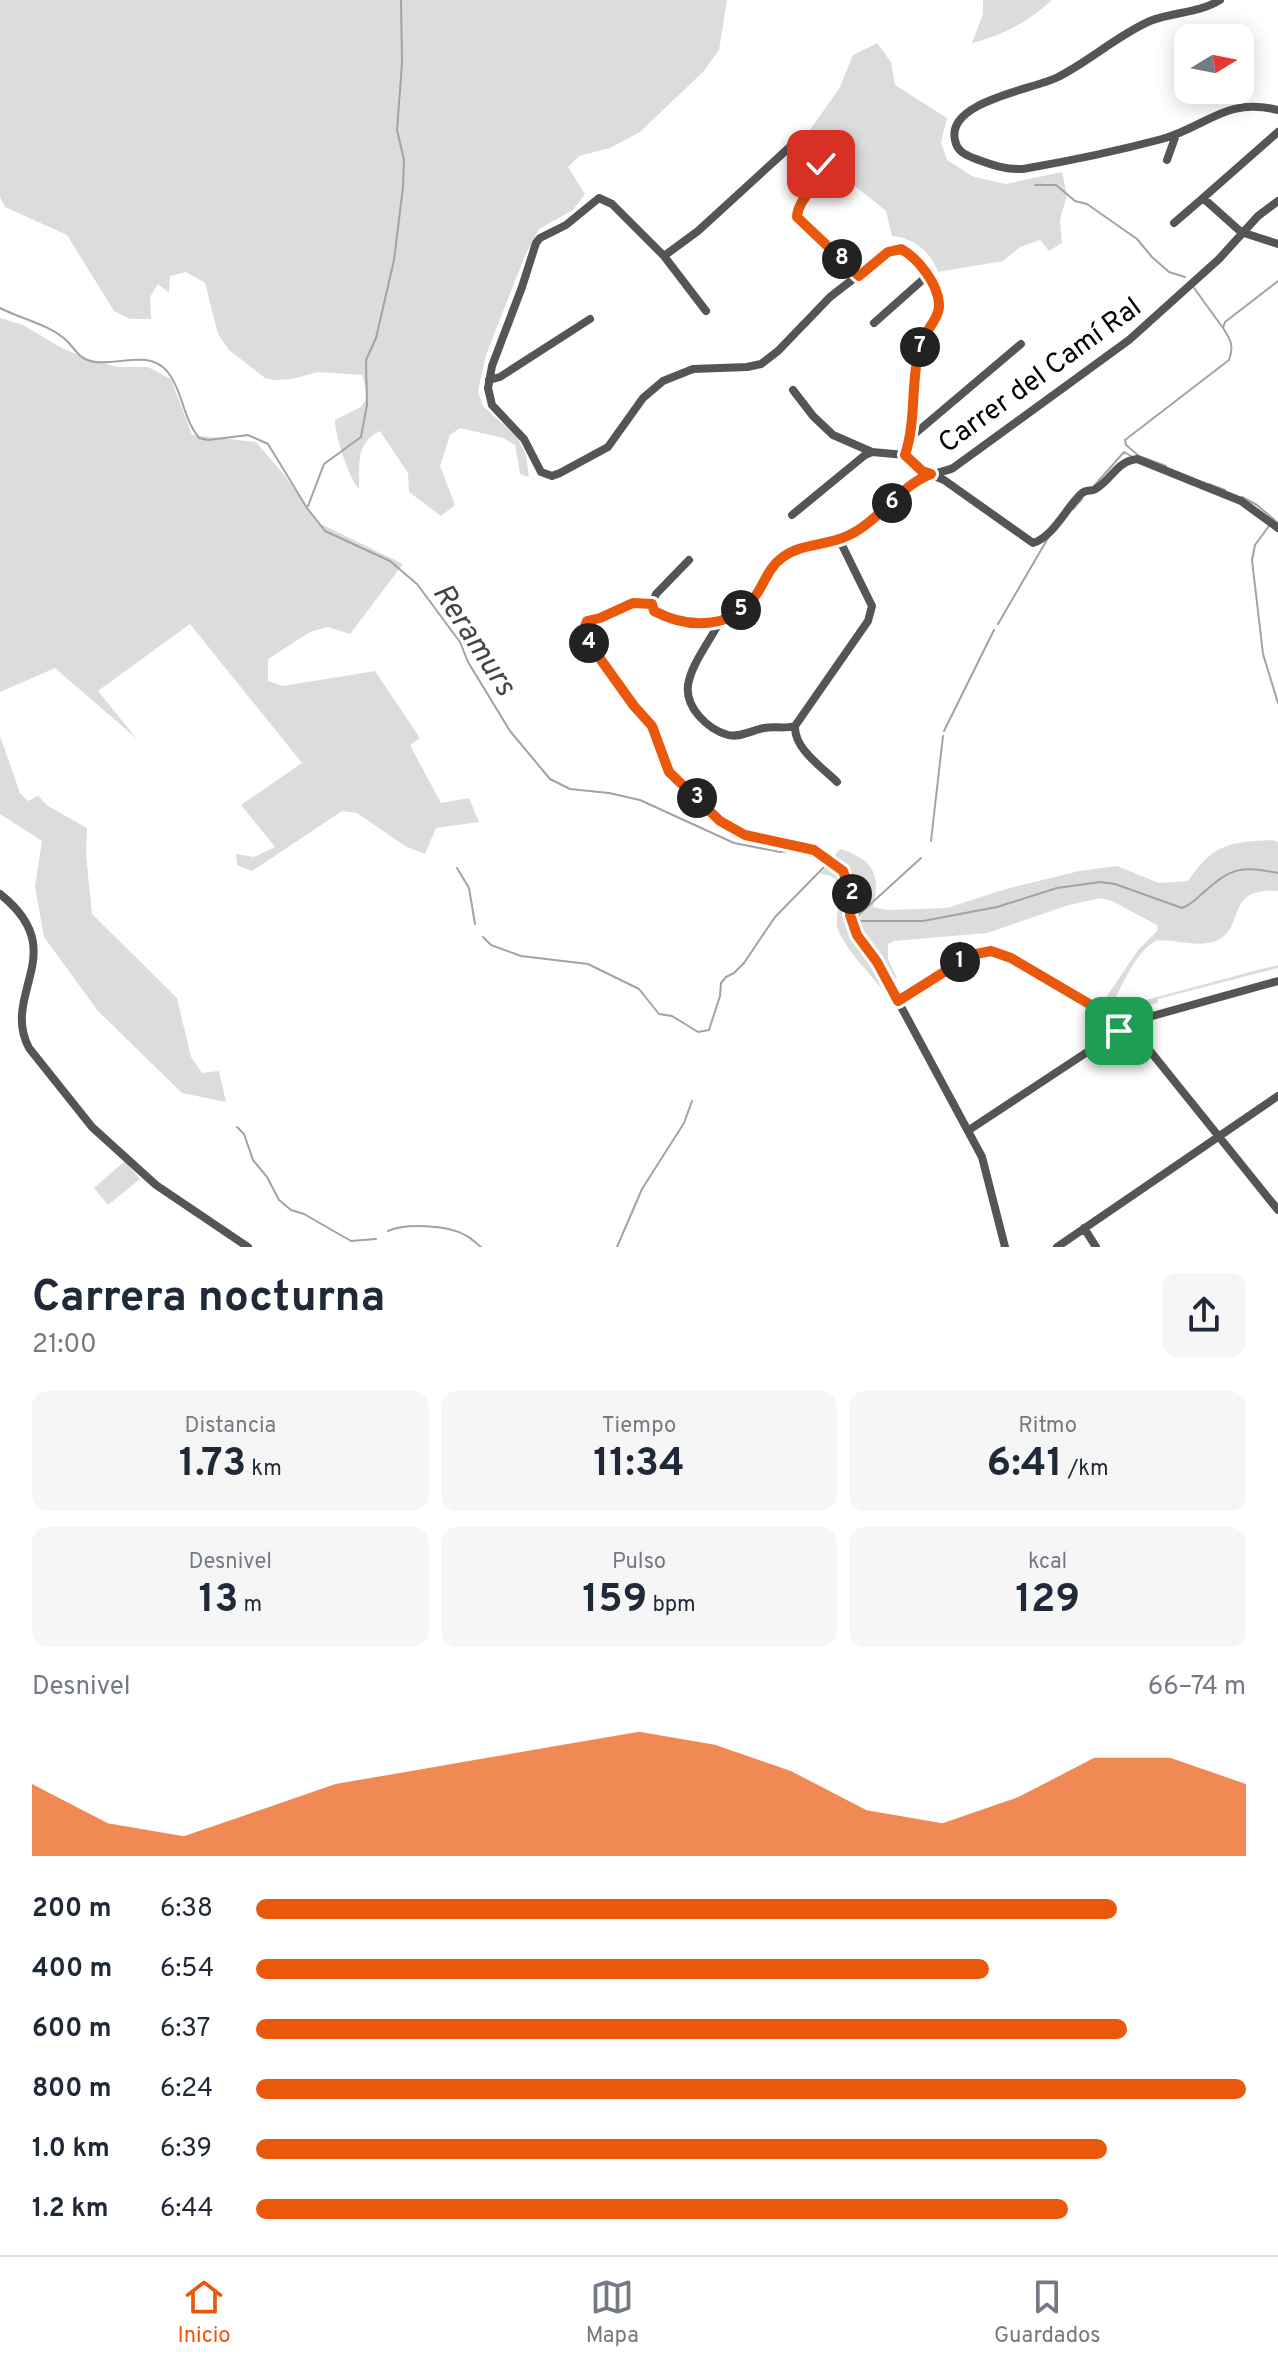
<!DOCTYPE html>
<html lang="es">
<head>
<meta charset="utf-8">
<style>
	body { margin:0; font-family:Overpass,sans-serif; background:#f6f6f7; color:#1f2937; height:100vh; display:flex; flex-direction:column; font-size:30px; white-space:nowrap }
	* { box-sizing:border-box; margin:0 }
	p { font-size:26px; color:#747a83 }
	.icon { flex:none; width:44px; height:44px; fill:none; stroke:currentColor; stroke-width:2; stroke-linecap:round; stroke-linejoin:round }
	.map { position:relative; height:1247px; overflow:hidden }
	.panel { display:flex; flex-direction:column; background:#fff; flex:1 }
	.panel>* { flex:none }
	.needle { width:52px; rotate:80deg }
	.fabs { position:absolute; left:1174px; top:24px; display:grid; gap:16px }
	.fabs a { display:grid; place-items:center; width:80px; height:80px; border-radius:16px; background:#fff; box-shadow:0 4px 20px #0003; font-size:40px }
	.pin { position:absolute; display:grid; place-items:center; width:68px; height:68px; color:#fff; margin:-34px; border-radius:16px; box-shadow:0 4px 12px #0006 }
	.km { position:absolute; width:40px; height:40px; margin:-20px; border-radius:50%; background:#222; color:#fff; font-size:22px; line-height:40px; text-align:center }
	.round { display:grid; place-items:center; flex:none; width:84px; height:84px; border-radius:16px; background:#f6f6f7 }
	.headline { display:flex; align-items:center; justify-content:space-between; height:136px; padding:0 32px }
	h1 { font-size:44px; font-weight:700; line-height:60px }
	.figures { display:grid; grid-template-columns:repeat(3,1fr); gap:12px; height:136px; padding:8px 32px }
	.figures div { display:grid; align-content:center; border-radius:16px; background:#f6f6f7; text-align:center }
	.figures b { font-size:40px; font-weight:700 }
	.figures small { font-size:22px; font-weight:400 }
	.figures p { font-size:22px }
	.chart { height:224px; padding:16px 32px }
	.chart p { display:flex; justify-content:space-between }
	.chart svg { width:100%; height:144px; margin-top:8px; fill:#ea580c; opacity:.7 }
	ul { padding:0 32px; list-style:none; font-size:26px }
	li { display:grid; grid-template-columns:128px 96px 1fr; align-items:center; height:60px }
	li i { height:20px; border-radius:10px; background:#ea580c }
	.tab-bar { display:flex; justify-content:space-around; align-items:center; height:112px; border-top:2px solid #e0e1e3; background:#fff; font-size:22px; color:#747a83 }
	.tab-bar a { display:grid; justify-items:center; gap:4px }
	.tab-bar .active { color:#ea580c }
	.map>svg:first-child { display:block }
</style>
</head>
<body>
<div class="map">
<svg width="1278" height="1247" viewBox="0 0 1278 1247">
	<rect width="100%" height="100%" fill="#fff"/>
	<path fill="#dcdcdc" d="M 0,0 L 727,0 L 719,50 L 703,72 L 640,132 L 610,148 L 579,156 L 568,167 L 585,194 L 573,210 L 539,229 L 524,258 L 486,355 L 478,391 L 483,406 L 517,437 L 526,455 L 529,477 L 520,474 L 515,445 L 503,438 L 460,428 L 450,435 L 440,466 L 455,505 L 441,516 L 409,492 L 408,473 L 380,431 C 355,443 360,464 359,489 C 349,479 335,435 335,420 L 361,407 L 368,397 L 362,375 L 318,372 L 292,379 L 275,380 L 265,378 L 229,350 L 218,334 L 205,283 L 186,272 L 170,276 L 169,293 L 158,284 L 150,297 L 151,319 L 130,319 L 114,311 L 67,235 L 5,207 L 0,197 Z
		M 983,0 L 1052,0 C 1028,22 1003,35 972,43 L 983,14 Z
		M 877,43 L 891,62 L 895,85 L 947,118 L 941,142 L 947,160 L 974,177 L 1006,184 L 1062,172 L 1067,195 L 1060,220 L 1062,243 L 1049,251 L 1040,240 L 1020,247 L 1003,261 L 938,272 C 930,251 914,238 892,236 L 886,211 L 841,175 L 804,138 L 839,89 L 853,55 Z
		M 0,318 L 23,325 L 60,347 L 86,358 L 118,367 L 148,367 L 171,379 L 192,435 L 256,442 L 285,476 L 317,522 L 403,564 L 350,634 L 328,627 L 310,632 L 268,659 L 268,681 L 283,686 L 375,671 L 420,738 L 410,745 L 441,803 L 469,798 L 479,822 L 436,828 L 425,854 L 405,846 L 357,813 L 342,811 L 252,871 L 237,865 L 236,854 L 254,857 L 275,847 L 241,805 L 302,763 L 190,624 L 98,691 L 137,739 L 55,668 L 0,692 Z
		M 0,736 L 20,793 L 28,801 L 38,796 L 48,806 L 87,828 L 86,855 L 92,914 L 177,998 L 191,1057 L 202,1073 L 219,1071 L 226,1102 L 182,1093 L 98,1011 L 44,937 L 35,886 L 42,841 L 0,814 Z
		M 1272,840 L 1278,842 L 1278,891 C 1223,887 1247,928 1216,941 C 1196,949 1164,936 1154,942 C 1135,953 1123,985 1112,1004 L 1129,999 L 1146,1000 L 1261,969 L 1278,965 L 1278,968 L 1158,999 L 1158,1002 C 1148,1008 1143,1001 1131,1002 C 1120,1002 1115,1007 1103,1002 L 1138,950 L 1158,930 L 1157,925 L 1112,901 L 1100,898 L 1069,905 L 987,933 L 894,941 L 888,944 L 888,959 L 897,978 L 882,989 C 870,974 841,944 837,926 C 835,912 845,894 837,881 C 833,875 826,875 820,874 L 840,849 C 873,859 881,874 873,907 L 886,910 L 947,908 L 1006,889 L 1079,871 L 1117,866 L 1159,883 L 1188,881 C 1213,844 1229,842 1272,840 Z
		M 125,1161 L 140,1179 L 108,1205 L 94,1188 Z"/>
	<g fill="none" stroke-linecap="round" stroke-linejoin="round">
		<path stroke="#a3a3a3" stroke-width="2" d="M 1035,185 L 1056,185 L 1075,201 L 1087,204 L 1137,239 L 1152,257 L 1169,272 L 1185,277
			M 1194,288 L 1223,328
			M 0,308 C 21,319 49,324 67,341 C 74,348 79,358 90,361 C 114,368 147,348 167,371 C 183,391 183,419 199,438 L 208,440 L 248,435 L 268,444 L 307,508 L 325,531 L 390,561 L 417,584 L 460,642 L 468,662 L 510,731 L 550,779 L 570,789 L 609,793 L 640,800 L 734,843 L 780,852 L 800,850
			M 1166,466 L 1139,456 L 1126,445 L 1125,440 L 1229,360 C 1234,346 1231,340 1223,328 L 1225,322 L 1278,281
			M 1209,484 L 1225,490
			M 1094,486 L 1124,452 L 1131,456
			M 1242,497 L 1257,505 L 1278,523
			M 308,506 L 324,464 L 361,437 L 367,405 L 366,360 L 376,338 L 394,260 L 403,187 L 404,160 L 397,130 L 402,63 L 401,0
			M 1073,509 L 1082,499
			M 1269,526 L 1255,545 L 1252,560 L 1263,654 L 1278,703
			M 998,624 L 1048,538
			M 944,731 L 994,630
			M 931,841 L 943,736
			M 822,850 C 842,861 858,870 857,895
			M 457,868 L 469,888 L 475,924
			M 854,919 L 921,858
			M 859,921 L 923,921 L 997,907 L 1057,888 L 1100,882 L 1115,884 L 1182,908 C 1191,905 1196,899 1203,893 C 1232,867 1240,866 1278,873
			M 483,937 L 491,945 L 521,956 L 588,964 L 639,989 L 659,1014 L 672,1016 L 698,1032 L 709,1030 L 720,996 L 721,983 L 726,977 L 734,973 L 744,963 L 775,917 L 828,863
			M 237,1127 L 244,1134 L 253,1160 L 267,1177 L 279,1200 L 291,1210 L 304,1214 L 351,1241 L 376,1239
			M 388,1231 C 406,1223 447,1225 465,1235 C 471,1238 476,1243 481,1247
			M 617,1247 L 642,1189 L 684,1123 L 692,1101"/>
		<path stroke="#555" stroke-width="8" d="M 1220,0 C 1200,13 1172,12 1150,21 C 1116,36 1089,62 1056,78 C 1030,90 946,102 955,140 C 957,152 966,155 976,159 C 992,165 1006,170 1023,169 C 1069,161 1117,151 1162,139 C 1208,126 1225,97 1278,110
			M 1278,132 L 1203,198 L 1241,232 L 1278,244
			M 1167,160 L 1176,135
			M 1174,223 L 1203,198
			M 664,256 L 706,311
			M 859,276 L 797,217 L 803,201 L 824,170 L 801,145 L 792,145 L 698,231 L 664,256 L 612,204 L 599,198 L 566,225 L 540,238 L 536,243 L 522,287 L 492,366 L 488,388 L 492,405 L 524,439 L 541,472 L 552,476 L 560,473 L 608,447 L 643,398 L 663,381 L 693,369 L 747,367 L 761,364 L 778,351 L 830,297 L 888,252 L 901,249 L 919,264 L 939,302 L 939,310 L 920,345 L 911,437
			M 874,323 L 927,276
			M 1021,344 L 911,437 L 905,455 L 922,471 L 944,480 L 1033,543 C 1053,537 1066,508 1081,494 C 1087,488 1091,493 1097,488 C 1113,478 1116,462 1137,459 L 1241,501 L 1278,528
			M 489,380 L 500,377 L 590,319
			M 793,390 L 813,416 L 833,435 L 872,452
			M 792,515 L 865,455 L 872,452 L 905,455
			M 652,604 L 656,594 L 689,560
			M 719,623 C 709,642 691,665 688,685 C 685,707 707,729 728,735 C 739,738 753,730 764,728 C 775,726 784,729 795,726 L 868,621 L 872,606 L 839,539
			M 795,726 C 794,749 822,767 837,782
			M 0,894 C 73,952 0,993 29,1048 L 92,1127 L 156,1185 L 248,1247
			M 898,1001 L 971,955 L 991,951 L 1011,958 L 1091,1005 L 1118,1017
			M1117 1024a14 14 0 1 1 28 0a14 14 0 1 1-28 0Z
			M 1145,1018 L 1278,981
			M 1138,1036 L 1278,1210
			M 969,1130 L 1119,1031
			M 1084,1228 L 1096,1247
			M 1005,1247 L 982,1157 L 877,962 L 853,924 L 850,915 L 853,898 L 843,871 L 814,850 L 745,835 L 720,821 L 669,772 L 652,726 L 591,647 L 586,639 L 584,625 L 587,621 L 600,618 L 633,603 L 652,604 L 654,611 C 690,630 734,630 758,592 C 768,576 774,559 793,551 C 809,543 829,544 846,537 C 875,524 895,498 919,480 C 929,473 942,473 953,468 L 1129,340 L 1219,259 L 1258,216 L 1278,201
			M 1057,1247 L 1278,1096"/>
	</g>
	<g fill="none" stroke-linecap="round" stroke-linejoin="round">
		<g stroke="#fff" stroke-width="16">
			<path id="route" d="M 821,164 L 824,170 C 818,187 798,198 797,217 L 859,276 L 888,252 L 901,249 C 918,258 938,284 939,304 C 940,318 925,331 921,343 C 910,379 917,419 905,455 L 922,471 L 931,474 C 899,486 879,522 847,536 C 826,546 802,543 783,557 C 770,566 766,579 758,592 C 735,629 690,630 654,611 L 652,604 L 633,603 L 600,618 L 587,621 L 583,631 L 586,639 L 634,706 L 652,726 L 669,772 L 720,821 L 745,835 L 814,850 L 843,871 L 853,898 L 850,915 L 857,935 L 877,962 L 898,1001 L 971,955 L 991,951 L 1011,958 L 1091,1005 L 1118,1017 L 1119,1031"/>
		</g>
		<use href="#route" stroke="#ea580c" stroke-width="10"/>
	</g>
	<g text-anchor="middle" stroke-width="6" stroke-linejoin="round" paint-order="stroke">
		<g font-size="28" fill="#000" stroke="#fff">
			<text transform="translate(1039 374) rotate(-36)" y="10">Carrer del Camí Ral</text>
		</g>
		<g font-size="30" font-style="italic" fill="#444" stroke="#fff">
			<text transform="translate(475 639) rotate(57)" y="10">Reramurs</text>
		</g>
	</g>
</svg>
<div class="fabs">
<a><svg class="needle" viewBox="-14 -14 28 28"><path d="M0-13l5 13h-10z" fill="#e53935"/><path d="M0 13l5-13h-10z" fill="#747a83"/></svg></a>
</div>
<div class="pin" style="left:1119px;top:1031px;background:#1e9e55"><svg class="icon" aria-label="arrive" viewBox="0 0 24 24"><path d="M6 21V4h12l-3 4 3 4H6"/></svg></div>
<div class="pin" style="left:821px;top:164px;background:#d93025"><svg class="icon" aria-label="check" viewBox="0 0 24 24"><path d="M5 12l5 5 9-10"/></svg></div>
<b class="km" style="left:960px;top:962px">1</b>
<b class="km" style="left:852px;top:894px">2</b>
<b class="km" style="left:697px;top:798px">3</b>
<b class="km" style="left:589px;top:643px">4</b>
<b class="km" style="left:741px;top:610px">5</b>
<b class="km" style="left:892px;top:503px">6</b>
<b class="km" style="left:920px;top:347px">7</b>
<b class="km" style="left:842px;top:259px">8</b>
</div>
<section class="panel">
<div class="headline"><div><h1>Carrera nocturna</h1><p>21:00</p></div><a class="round"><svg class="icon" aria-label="share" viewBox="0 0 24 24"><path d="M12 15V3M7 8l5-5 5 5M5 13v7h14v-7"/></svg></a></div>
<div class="figures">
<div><p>Distancia</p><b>1.73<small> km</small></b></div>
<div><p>Tiempo</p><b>11:34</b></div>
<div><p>Ritmo</p><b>6:41<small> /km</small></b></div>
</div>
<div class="figures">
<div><p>Desnivel</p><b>13<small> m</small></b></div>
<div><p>Pulso</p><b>159<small> bpm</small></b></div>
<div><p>kcal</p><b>129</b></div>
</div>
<div class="chart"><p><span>Desnivel</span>66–74 m</p>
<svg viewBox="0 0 160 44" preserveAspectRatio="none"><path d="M0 44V22L10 34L20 38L30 30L40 22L50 18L60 14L70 10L80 6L90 10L100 18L110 30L120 34L130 26L140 14L150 14L160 22V44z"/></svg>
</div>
<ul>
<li><b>200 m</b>6:38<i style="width:87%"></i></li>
<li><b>400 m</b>6:54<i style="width:74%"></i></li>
<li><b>600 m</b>6:37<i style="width:88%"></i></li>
<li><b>800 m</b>6:24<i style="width:100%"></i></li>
<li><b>1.0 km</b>6:39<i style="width:86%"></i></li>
<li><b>1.2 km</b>6:44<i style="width:82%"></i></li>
</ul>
</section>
<nav class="tab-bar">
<a class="active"><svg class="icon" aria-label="home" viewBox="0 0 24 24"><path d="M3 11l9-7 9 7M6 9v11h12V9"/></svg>Inicio</a>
<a><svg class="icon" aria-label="map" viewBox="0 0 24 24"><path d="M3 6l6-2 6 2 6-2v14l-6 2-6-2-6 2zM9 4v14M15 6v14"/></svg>Mapa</a>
<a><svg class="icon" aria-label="saved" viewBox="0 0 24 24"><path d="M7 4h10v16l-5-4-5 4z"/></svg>Guardados</a>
</nav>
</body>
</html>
